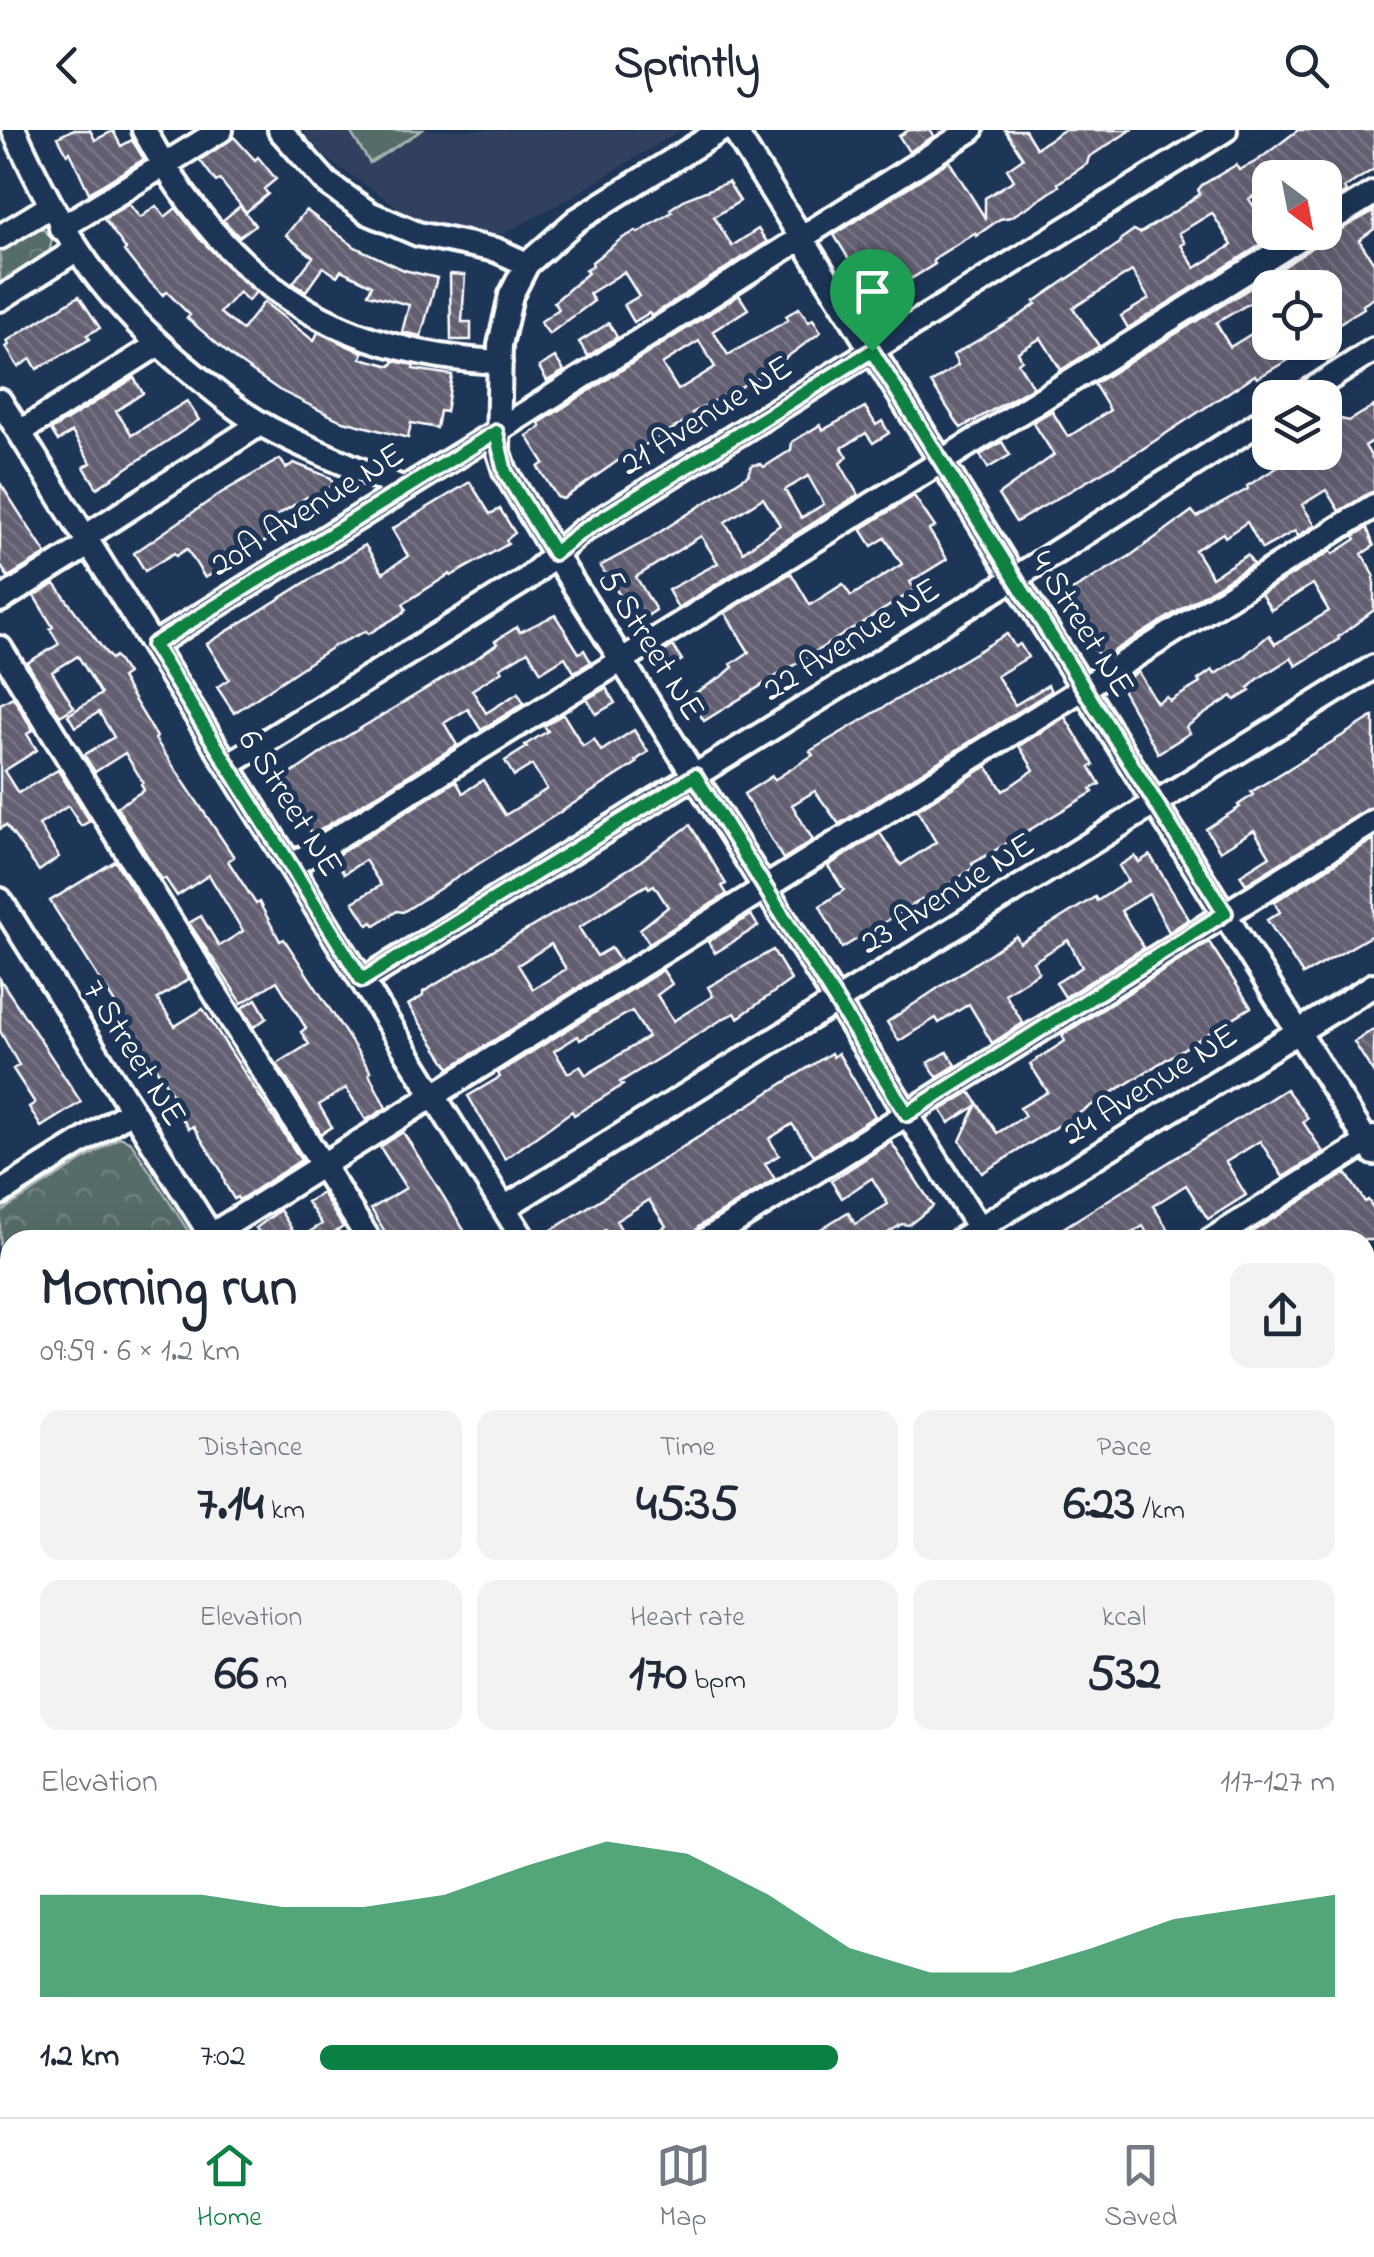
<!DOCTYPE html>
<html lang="en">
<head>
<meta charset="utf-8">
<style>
	body { margin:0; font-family:"Indie Flower",sans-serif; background:#f2f2f3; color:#1f2937; height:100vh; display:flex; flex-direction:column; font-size:38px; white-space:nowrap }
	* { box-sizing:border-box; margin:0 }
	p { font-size:32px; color:#747a83 }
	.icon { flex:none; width:55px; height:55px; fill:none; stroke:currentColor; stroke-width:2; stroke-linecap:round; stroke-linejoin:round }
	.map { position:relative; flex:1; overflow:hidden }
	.details { position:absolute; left:0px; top:1100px; width:1375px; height:888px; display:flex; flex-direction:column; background:#fff; border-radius:30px 30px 0 0; box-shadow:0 10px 40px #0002 }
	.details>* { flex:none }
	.needle { width:65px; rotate:148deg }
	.buttons { position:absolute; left:1252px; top:30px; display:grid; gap:20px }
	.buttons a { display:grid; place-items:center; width:90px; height:90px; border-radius:20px; background:#fff; box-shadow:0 10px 40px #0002; font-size:50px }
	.pin { position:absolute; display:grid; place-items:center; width:85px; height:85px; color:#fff; margin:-102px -42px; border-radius:50% 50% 50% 0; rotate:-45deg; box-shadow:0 0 10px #0007 }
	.pin .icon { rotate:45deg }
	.round { display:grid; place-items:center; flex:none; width:105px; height:105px; border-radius:20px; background:#f2f2f3 }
	.summary { display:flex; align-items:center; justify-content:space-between; height:170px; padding:0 40px }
	h1 { font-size:55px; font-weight:700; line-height:75px }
	.figures { display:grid; grid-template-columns:repeat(3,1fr); gap:15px; height:170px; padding:10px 40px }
	.figures div { display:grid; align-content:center; border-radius:20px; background:#f2f2f3; text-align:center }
	.figures b { font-size:50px; font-weight:700 }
	.figures small { font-size:28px; font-weight:400 }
	.figures p { font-size:28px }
	.chart { height:280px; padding:20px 40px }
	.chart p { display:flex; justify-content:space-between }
	.chart svg { width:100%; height:180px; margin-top:10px; fill:#0b8043; opacity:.7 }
	ul { padding:0 40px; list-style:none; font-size:32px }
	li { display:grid; grid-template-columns:160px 120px 1fr; align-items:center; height:75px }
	li i { height:25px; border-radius:12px; background:#0b8043 }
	header { display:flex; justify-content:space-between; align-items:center; height:130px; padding:0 40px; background:#fff; font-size:45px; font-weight:700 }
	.tabs { display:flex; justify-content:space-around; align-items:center; height:140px; border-top:2px solid #e0e1e3; background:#fff; font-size:28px; color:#747a83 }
	.tabs a { display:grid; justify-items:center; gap:5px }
	.tabs .selected { color:#0b8043 }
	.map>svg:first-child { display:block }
</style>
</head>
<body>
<header><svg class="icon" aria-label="back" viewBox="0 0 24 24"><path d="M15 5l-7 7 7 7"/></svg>Sprintly<svg class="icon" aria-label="search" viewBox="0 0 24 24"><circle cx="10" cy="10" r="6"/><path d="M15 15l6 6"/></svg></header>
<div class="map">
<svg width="1374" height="1987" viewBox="0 0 1374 1987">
	<defs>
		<pattern id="park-crowns" width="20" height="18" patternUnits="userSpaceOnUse" patternTransform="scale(2.5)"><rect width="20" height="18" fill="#556c68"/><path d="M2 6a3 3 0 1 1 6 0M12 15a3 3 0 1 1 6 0" fill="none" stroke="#6e827f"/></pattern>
		<pattern id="building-back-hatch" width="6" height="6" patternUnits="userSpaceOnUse" patternTransform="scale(2.5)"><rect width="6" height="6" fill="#625e71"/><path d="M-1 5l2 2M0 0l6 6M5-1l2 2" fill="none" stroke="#7a7686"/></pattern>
	</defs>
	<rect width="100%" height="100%" fill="#1d3557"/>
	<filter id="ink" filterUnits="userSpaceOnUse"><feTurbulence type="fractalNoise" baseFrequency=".01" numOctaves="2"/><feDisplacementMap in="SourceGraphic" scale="20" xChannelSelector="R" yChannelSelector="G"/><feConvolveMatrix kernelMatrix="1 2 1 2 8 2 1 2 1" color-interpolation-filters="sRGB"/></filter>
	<g filter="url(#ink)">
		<path fill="#32415f" d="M 302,0 L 681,0 L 568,69 L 503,104 L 444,98 L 414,88 L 330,31 Z"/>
		<path fill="#556c68" stroke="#aab6b4" stroke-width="2.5" d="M 349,0 L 422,0 L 370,33 Z
			M 0,1575 L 10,1579 L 10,1978 L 1029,1978 L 1035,1987 L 0,1987 Z"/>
		<path fill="url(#park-crowns)" stroke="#aab6b4" stroke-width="2.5" d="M 34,98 L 43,99 L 52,109 L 49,124 L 0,156 L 0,119 Z
			M 120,1007 L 131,1012 L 194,1110 L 10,1110 L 10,1262 L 0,1260 L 0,1082 Z"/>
		<path fill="#426b8a" stroke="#8ea6b9" stroke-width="2.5" d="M 10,1960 L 10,1978 L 125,1978 L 157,1987 L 0,1987 L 0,1964 Z"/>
		<path fill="url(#building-back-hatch)" stroke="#fff" stroke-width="2.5" fill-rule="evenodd" d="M 72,0 L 90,0 L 95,10 L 113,1 L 121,16 L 132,10 L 144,29 L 89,63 L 70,22 L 67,24 L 58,7 Z
			M 909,0 L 930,0 L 934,6 L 909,22 L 899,6 Z
			M 1005,0 L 1025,0 L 1036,18 L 1064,0 L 1131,0 L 1089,27 L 1087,34 L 1058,53 L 1059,56 L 1045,66 L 1011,87 L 1000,89 L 976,106 L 975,103 L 938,126 L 933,131 L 935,134 L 875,171 L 834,105 L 949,31 L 985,88 L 985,68 L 1014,50 L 1007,39 L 1023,28 Z
			M 1298,0 L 1374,0 L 1374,39 L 1344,58 L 1346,62 L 1325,75 L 1325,48 L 1270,48 L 1270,56 L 1249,69 L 1272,105 L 1260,112 L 1262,114 L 1128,198 L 1121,186 L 1149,169 L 1132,141 L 1073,178 L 1099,216 L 1061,240 L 1041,208 L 1018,222 L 1022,230 L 1018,233 L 1033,257 L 961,298 L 931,253 L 958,235 L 953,225 L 1021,185 L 1036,174 L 1034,172 L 1120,113 L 1121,109 L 1134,100 L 1140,103 L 1183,76 L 1200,64 L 1198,60 L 1202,55 L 1236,35 L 1239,40 L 1257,31 ZM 1212,83 L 1232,115 L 1195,138 L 1181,115 L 1185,113 L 1179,103 Z
			M 234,7 L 255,30 L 258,27 L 276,49 L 264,59 L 268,64 L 246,82 L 220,50 L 216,52 L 200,30 Z
			M 728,52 L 740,71 L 714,87 L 732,116 L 758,99 L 767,112 L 651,186 L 649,183 L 634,192 L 624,175 L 639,166 L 624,142 L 589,164 L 594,171 L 549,204 L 540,192 L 559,179 L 554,172 L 588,143 L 585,140 L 593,135 L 592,132 L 621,109 L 636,101 L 638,103 L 672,82 L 670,79 L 685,69 Z
			M 129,74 L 140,88 L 156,76 L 165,87 L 176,78 L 199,108 L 256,162 L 248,171 L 239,162 L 220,183 L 242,200 L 264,172 L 314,211 L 318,202 L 363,223 L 361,228 L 391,236 L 394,231 L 414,235 L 413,239 L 452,245 L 446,282 L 440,281 L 437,298 L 411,293 L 408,308 L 340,290 L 279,260 L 237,231 L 187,188 L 190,185 L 167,162 L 163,165 L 143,145 L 124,121 L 126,119 L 104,89 Z
			M 240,76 L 255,95 L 239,107 L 223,90 Z
			M 306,80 L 355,117 L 404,140 L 437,148 L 421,206 L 402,202 L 409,175 L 368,164 L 372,155 L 341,140 L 337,146 L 323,137 L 306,161 L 293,153 L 313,127 L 286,105 Z
			M 1374,81 L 1374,99 L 1359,110 L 1374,133 L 1374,168 L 1363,175 L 1364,178 L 1325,202 L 1325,138 L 1295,158 L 1270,158 L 1270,194 L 1255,170 L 1216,193 L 1230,217 L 1266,195 L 1270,202 L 1270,212 L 1296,212 L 1302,222 L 1257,248 L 1255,245 L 1141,320 L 1016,392 L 998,365 L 1054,325 L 1033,292 L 1052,281 L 1068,307 L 1110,280 L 1094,254 L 1278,141 L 1325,108 Z
			M 450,144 L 465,145 L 462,192 L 471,192 L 471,210 L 451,210 Z
			M 739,165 L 748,179 L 713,201 L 728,225 L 788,190 L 786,186 L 799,178 L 809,192 L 813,189 L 821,202 L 764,244 L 692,283 L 695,286 L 619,330 L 563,369 L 557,367 L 538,337 L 544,333 L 527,306 L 541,297 L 539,293 ZM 699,211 L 715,237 L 678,260 L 662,234 Z
			M 79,166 L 100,198 L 87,205 L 90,209 L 37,239 L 31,229 L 18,237 L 6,217 L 9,215 L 7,211 Z
			M 609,193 L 617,207 L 588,226 L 579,212 Z
			M 555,227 L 564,241 L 547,251 L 539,237 Z
			M 134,248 L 143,263 L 116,281 L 132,305 L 187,271 L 199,290 L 97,358 L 84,337 L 91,333 L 72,302 L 58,311 L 51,300 Z
			M 1374,276 L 1374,310 L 1365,316 L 1374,331 L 1374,361 L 1339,381 L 1326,360 L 1302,375 L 1315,395 L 1298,406 L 1295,401 L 1262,419 L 1247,392 L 1225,407 L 1223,403 L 1195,420 L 1212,447 L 1247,425 L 1253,434 L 1101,529 L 1063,471 L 1064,465 L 1130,426 L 1192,381 L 1197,387 L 1248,359 L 1247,356 L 1293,328 L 1290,322 L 1325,322 L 1325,299 L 1341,289 L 1349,291 Z
			M 865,277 L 876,295 L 882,291 L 889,303 L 873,313 L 866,303 L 842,318 L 848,327 L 840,333 L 858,365 L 678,478 L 668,460 L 718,433 L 701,406 L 636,447 L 656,480 L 638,492 L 600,436 L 646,411 L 748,345 L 752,335 L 761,334 L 764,337 L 791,320 L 792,312 L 820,295 L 823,300 ZM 808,346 L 824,374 L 801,388 L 785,360 ZM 763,368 L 780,395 L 743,422 L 725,392 Z
			M 1002,312 L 1010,325 L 988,338 L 980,325 Z
			M 280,329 L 286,338 L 294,333 L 331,348 L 333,355 L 311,372 L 307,367 L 270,390 L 278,403 L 205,448 L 187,419 L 176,426 L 174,423 L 145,441 L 134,423 L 221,363 Z
			M 470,352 L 490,384 L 500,379 L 515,403 L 506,410 L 508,414 L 451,446 L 450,444 L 403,474 L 406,479 L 403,483 L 368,504 L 366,501 L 334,516 L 234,583 L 217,557 L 229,549 L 207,514 L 365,415 L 383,443 L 408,426 L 392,399 Z
			M 0,353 L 46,424 L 8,447 L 0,435 Z
			M 914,366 L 935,397 L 929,400 L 947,429 L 910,452 L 915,460 L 704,591 L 689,567 L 724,545 L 733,537 L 731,534 L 749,522 L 725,483 L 791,443 L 810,475 L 843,454 L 851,466 L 902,434 L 885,408 L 872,416 L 861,399 Z
			M 1367,398 L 1374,416 L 1362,424 L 1374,445 L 1374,480 L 1338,507 L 1339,509 L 1296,536 L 1291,528 L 1259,548 L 1248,558 L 1250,561 L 1235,570 L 1232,566 L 1203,585 L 1186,597 L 1190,603 L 1158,623 L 1119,554 L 1138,542 L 1157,573 L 1167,567 L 1170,571 L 1200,553 L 1198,550 L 1212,540 L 1215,544 L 1244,526 L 1269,505 L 1275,514 L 1329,481 L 1313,454 L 1271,480 L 1261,464 L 1331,421 L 1333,424 L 1356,409 L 1354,406 Z
			M 55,454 L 103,519 L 111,529 L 115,526 L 127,544 L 121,548 L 157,607 L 155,609 L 234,727 L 228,731 L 256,774 L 259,772 L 280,811 L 284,809 L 371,942 L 369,944 L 386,978 L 366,990 L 346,958 L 319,975 L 332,997 L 321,1004 L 277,934 L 309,914 L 301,902 L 306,898 L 277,851 L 242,873 L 189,793 L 201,786 L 219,816 L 243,801 L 209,745 L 177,766 L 165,748 L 162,750 L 117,677 L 144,660 L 141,654 L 143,652 L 125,623 L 95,642 L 84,625 L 114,607 L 99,582 L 75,597 L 68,585 L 101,564 L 78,526 L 52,542 L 74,577 L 60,586 L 27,533 L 59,514 L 50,499 L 53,497 L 34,466 Z
			M 555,485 L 579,523 L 584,520 L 591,532 L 574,542 L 565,527 L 541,542 L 528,521 L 500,538 L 502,541 L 472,560 L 486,583 L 518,563 L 524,573 L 481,600 L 468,579 L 444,593 L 457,615 L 312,705 L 280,655 L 286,651 L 284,649 L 336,613 L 477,528 L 497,514 L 495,511 L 517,497 L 520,502 Z
			M 1007,504 L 1015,517 L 1020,514 L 1028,527 L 997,546 L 1015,575 L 1048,555 L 1051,561 L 839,694 L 815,661 L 792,675 L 813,710 L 783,729 L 744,664 L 772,646 L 774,650 L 813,625 L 810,621 Z
			M 673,516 L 682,530 L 664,541 L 656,527 Z
			M 606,558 L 615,573 L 596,584 L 587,569 Z
			M 13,567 L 33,600 L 27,604 L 37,620 L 4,641 L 18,663 L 58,640 L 90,691 L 81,696 L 68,676 L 39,695 L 59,727 L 39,741 L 6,695 L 0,699 L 0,574 Z
			M 563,584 L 583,616 L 594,609 L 601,621 L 634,600 L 648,622 L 635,631 L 637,633 L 403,782 L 397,781 L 375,795 L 373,792 L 368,795 L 353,772 L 381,755 L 365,730 L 344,744 L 334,727 L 456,651 L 463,663 L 483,650 L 505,685 L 512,681 L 547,659 L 532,635 L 514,646 L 505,631 L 527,617 L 525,615 L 548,601 L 544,596 Z
			M 1374,586 L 1374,676 L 1246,754 L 1240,745 L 1270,726 L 1254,700 L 1220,721 L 1206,699 L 1240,677 L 1238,675 L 1253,665 L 1251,662 Z
			M 1065,587 L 1094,635 L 1090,637 L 1100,654 L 1091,659 L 1093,662 L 972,734 L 974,737 L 932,767 L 926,767 L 842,818 L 820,776 L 844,760 L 828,736 L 880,703 L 901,735 L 936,712 L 917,680 L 987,636 L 1003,661 L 1034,640 L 1019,616 Z
			M 690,695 L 726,754 L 722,756 L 727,764 L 649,813 L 640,799 L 668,777 L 654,755 L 649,758 L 647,755 L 608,778 L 579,798 L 597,826 L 611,818 L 620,831 L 450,938 L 408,875 L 423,866 L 423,862 L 635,735 ZM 551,814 L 566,839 L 533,859 L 518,835 Z
			M 1374,709 L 1374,804 L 1303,845 L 1267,790 L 1280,782 L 1274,772 Z
			M 1150,725 L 1189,789 L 1169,802 L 1149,764 L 1121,781 L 1144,818 L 1065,867 L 1056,853 L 1082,837 L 1068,810 L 1033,832 L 1039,842 L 1005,864 L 1023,893 L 992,913 L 969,874 L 939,893 L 936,888 L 899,911 L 887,892 L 1016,806 L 1020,813 L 1095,767 L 1097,771 L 1128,751 L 1119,736 L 1135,726 L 1139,732 Z
			M 115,731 L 189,849 L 157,869 L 175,896 L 203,879 L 301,1030 L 239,1070 L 237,1067 L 234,1069 L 225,1054 L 222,1042 L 193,996 L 189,999 L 181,987 L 185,984 L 50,771 Z
			M 751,785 L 758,796 L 715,823 L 708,812 Z
			M 1209,812 L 1251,877 L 982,1043 L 960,1011 L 976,976 L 949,993 L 941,980 L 970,962 L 997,1003 L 1025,986 L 1020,978 L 1048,962 L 1030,934 L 1065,911 L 1062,905 Z
			M 773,820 L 791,850 L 738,888 L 735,883 L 726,887 L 620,952 L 623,955 L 599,970 L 574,985 L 572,981 L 505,1029 L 468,966 L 500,947 L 498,943 L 663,840 L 672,854 L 657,865 L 673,891 L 713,866 L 708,857 ZM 632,881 L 648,907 L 586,945 L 580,936 L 568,943 L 554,921 L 578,906 L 580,910 Z
			M 0,849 L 81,972 L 41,997 L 29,977 L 35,973 L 13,939 L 19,935 L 0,901 Z
			M 256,869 L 267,888 L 254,897 L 242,878 Z
			M 1374,899 L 1374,944 L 1354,912 Z
			M 947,922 L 956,935 L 937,947 L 928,933 Z
			M 831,923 L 833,927 L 838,923 L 875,986 L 814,1025 L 792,994 L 769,1009 L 779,1025 L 765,1034 L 775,1049 L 698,1097 L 691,1110 L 645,1110 L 666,1096 L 649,1070 L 616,1091 L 628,1110 L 611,1110 L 605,1100 L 588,1110 L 558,1110 L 552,1100 Z
			M 1286,959 L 1308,988 L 1303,992 L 1323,1022 L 1283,1047 L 1260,1011 L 1226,1032 L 1246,1065 L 1208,1089 L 1186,1055 L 1153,1076 L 1175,1110 L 1151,1110 L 1143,1096 L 1121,1110 L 1044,1110 Z
			M 403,1002 L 440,1061 L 470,1110 L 390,1110 L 371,1079 L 406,1058 L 380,1017 Z
			M 891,1012 L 933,1076 L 909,1095 L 902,1094 L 877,1110 L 803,1110 L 848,1082 L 855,1094 L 888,1074 L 872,1048 L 842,1068 L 831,1051 Z
			M 1346,1043 L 1365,1072 L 1368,1070 L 1374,1079 L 1374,1110 L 1239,1110 Z
			M 322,1063 L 343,1097 L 323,1110 L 264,1110 L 256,1098 L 280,1080 L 298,1109 L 322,1094 L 307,1072 Z"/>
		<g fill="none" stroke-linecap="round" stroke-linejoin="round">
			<g stroke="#fff" stroke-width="30">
				<path id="minor" d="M 14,0 C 62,106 103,171 195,245 C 216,262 239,282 263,295 C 307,320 357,337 403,359
					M 144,0 C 224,148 330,224 500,232
					M 280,0 L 327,53 L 369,83 L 418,104 L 496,120 L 527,134
					M 721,0 L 577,90 L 527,134 L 511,165 L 500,215 L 498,319 L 505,341 L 554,423 L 979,1098
					M 734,0 L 1374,1023
					M 1325,93 L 1374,63
					M 61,98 L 221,0
					M 0,107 L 49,77
					M 0,169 L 76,120
					M 1299,268 L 1374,220
					M 0,271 L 524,1110
					M 20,302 L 157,215
					M 85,407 L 260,294
					M 0,470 L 90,414
					M 153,515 L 496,302 L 971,0
					M 0,518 L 369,1110
					M 228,635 L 527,449 L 581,402 L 1225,0
					M 291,736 L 1310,102
					M 0,770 L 214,1110
					M 362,851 L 1015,448 L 1270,286
					M 0,1063 L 131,981
					M 504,1078 L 1374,537
					M 211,1105 L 1374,376
					M 706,1110 L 1374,691
					M 960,1110 L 1374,855
					M 1211,1110 L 1374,1008
					M 1365,1170 L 1374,1165
					M 1365,1479 L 1374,1473
					M 1365,1787 L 1374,1782
					M 1067,1978 L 1073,1987"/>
			</g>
			<use href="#minor" stroke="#1d3557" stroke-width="22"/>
		</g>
	</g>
	<g fill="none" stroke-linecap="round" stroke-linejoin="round" filter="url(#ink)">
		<g stroke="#fff" stroke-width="20">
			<path id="route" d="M 872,221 L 1225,783 L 907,984 L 695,646 L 362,850 L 153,515 L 496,302 L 505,342 L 554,423 L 581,402 Z"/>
		</g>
		<use href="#route" stroke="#0b8043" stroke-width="12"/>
	</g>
	<g text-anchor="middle" stroke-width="10" stroke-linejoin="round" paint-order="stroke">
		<g font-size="35" fill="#fff" stroke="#1d3557">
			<text transform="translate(705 284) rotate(-32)" y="12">21 Avenue NE</text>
			<text transform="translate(306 378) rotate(-32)" y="12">20A Avenue NE</text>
			<text transform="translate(1084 493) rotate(58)" y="12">4 Street NE</text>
			<text transform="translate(850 508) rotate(-32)" y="12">22 Avenue NE</text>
			<text transform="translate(653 514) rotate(58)" y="12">5 Street NE</text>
			<text transform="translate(292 672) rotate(58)" y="12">6 Street NE</text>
			<text transform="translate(946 762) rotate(-32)" y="12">23 Avenue NE</text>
			<text transform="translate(136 922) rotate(58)" y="12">7 Street NE</text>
			<text transform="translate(1149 953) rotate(-32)" y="12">24 Avenue NE</text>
		</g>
	</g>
</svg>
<div class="buttons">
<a><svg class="needle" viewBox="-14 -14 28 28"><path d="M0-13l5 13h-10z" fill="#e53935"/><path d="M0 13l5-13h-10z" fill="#747a83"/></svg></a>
<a><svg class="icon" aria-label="locate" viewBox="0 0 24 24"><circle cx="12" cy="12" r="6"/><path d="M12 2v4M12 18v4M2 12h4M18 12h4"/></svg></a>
<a><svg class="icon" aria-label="layers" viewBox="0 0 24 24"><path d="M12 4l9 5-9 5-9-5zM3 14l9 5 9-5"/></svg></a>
</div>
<div class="pin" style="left:872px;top:221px;background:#1e9e55"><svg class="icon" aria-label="arrive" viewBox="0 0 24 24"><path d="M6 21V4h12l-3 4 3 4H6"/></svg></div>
<section class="details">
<div class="summary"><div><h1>Morning run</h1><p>09:59 · 6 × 1.2 km</p></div><a class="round"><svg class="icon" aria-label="share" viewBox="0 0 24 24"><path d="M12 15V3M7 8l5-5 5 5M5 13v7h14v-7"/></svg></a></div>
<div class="figures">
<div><p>Distance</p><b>7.14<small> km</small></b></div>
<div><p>Time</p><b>45:35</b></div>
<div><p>Pace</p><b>6:23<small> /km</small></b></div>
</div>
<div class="figures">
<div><p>Elevation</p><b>66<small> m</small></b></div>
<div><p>Heart rate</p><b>170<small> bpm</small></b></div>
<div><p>kcal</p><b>532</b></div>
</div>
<div class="chart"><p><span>Elevation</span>117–127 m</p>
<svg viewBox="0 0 160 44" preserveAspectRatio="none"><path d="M0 44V19L10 19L20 19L30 22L40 22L50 19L60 12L70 6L80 9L90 19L100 32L110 38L120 38L130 32L140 25L150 22L160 19V44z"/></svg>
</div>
<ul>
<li><b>1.2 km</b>7:02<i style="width:51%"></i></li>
</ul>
</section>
</div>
<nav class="tabs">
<a class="selected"><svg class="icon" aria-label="home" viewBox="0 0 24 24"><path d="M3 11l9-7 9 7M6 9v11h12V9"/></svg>Home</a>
<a><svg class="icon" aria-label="map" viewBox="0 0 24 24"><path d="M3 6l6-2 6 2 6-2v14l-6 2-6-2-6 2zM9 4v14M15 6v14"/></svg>Map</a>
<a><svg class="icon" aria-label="saved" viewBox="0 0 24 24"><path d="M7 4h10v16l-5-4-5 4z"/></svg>Saved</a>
</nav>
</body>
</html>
